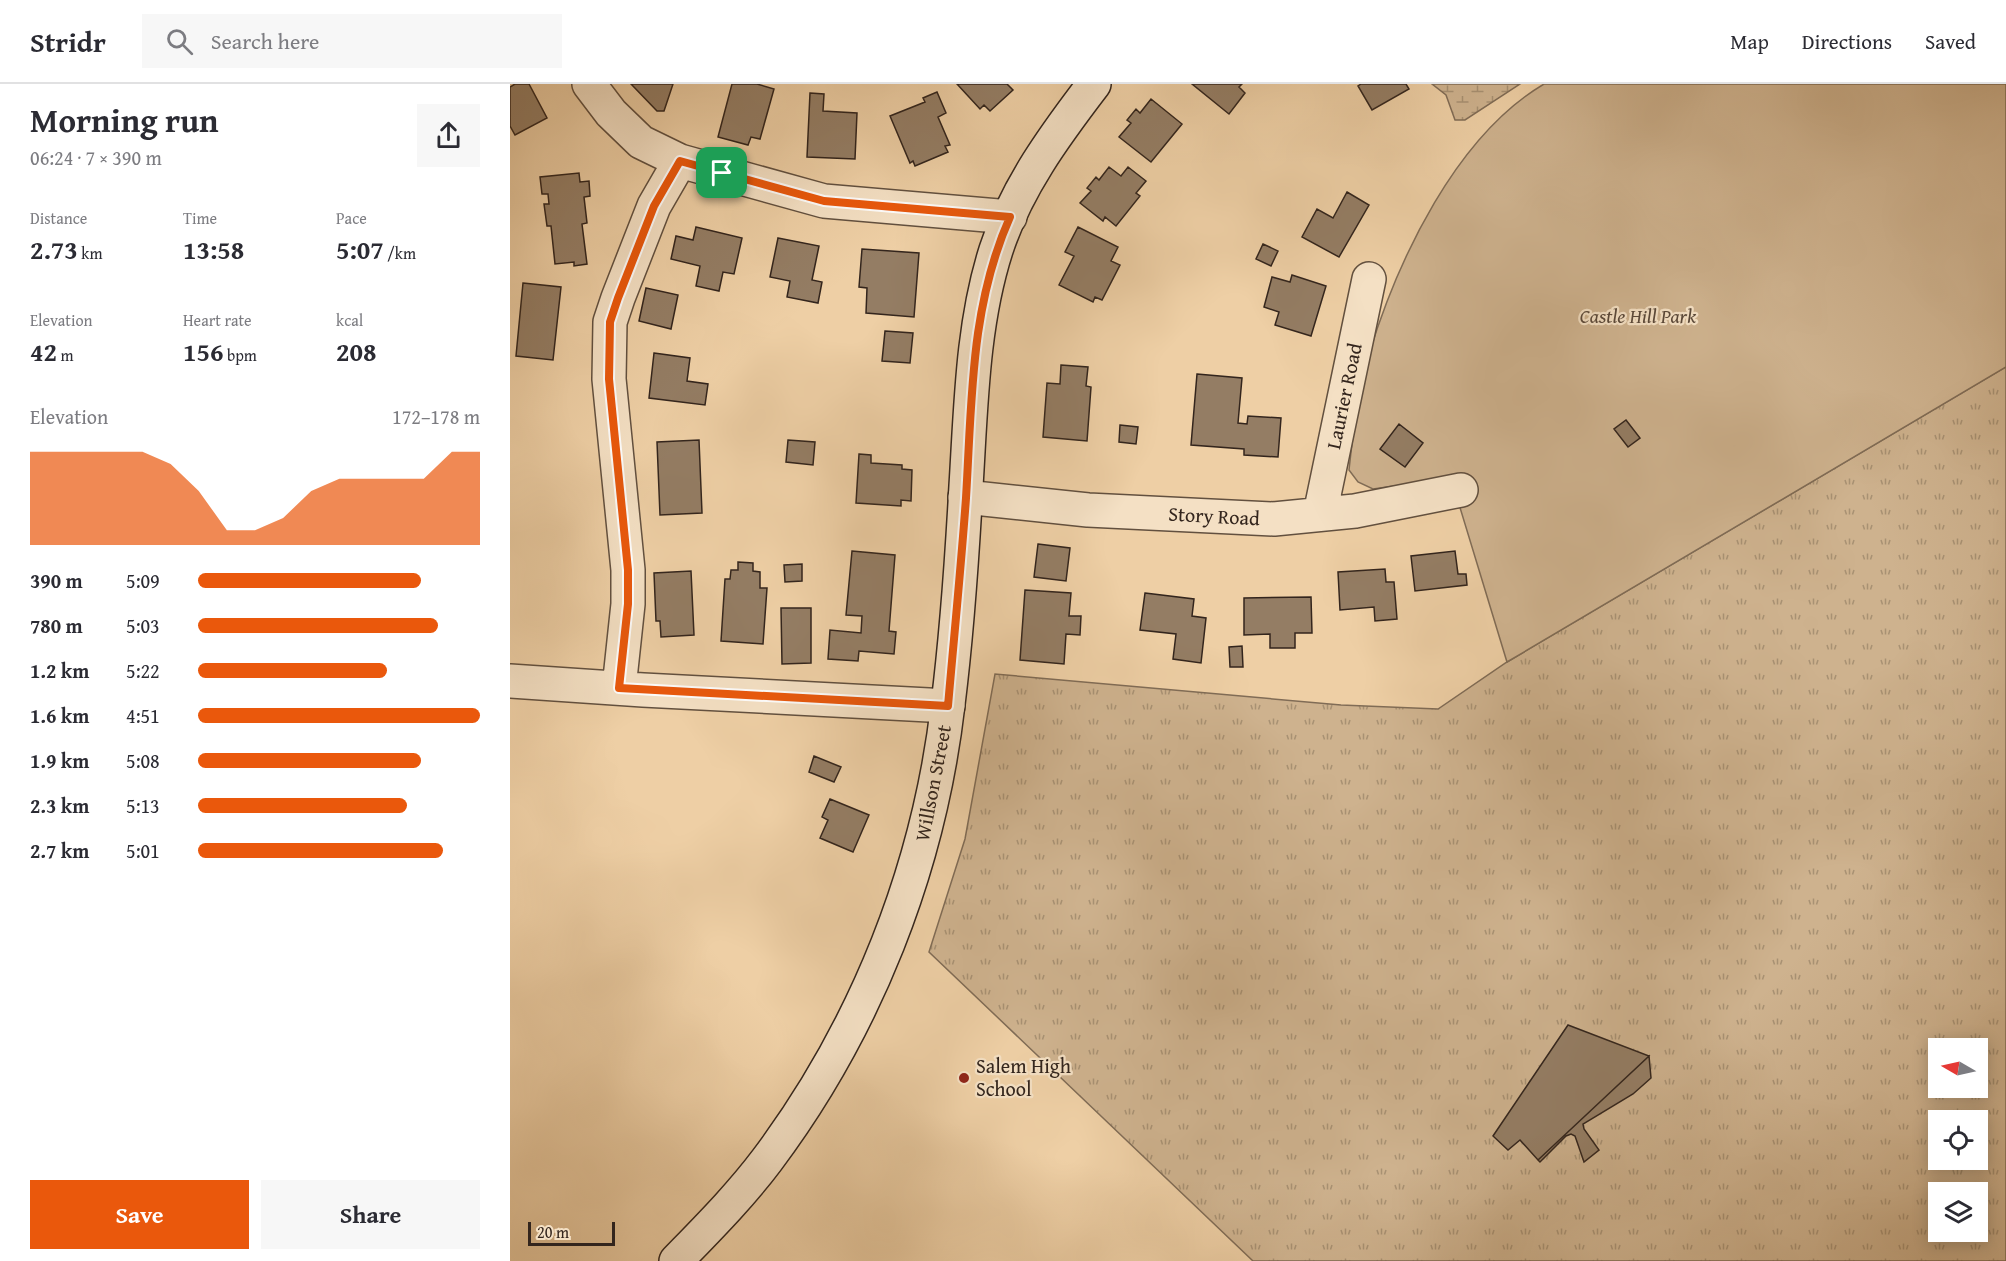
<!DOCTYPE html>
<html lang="en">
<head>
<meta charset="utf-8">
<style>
	body { margin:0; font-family:"Gentium Book Plus",serif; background:#f7f7f7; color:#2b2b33; height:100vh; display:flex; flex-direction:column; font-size:22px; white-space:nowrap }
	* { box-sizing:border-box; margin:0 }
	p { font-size:20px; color:#7c7c81 }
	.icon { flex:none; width:33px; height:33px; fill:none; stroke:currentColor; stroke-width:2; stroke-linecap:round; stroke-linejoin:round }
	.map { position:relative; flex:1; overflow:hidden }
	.details { display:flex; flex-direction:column; background:#fff; width:510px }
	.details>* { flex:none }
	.needle { width:39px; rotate:279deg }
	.buttons { position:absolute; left:1418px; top:954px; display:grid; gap:12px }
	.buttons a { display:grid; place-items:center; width:60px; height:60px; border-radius:0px; background:#fff; box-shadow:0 3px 15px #0003; font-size:30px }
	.scale { position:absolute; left:18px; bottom:15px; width:87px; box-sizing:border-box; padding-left:6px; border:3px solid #33251d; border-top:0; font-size:16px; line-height:21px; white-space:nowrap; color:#33251d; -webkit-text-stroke:4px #f4e0c4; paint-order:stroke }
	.pin { position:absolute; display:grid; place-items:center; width:51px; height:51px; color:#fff; margin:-26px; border-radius:12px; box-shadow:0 3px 9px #0006 }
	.round { display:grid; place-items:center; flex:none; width:63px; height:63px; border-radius:0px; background:#f7f7f7 }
	.head { display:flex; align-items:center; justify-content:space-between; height:102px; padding:0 30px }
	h1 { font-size:33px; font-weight:700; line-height:45px }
	.metrics { display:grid; grid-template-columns:repeat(3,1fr); gap:9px; height:102px; padding:6px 30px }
	.metrics div { display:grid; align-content:center }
	.metrics b { font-size:26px; font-weight:700 }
	.metrics small { font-size:16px; font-weight:400 }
	.metrics p { font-size:16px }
	.chart { height:168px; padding:12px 30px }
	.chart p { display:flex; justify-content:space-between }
	.chart svg { width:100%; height:108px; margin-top:6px; fill:#ea580c; opacity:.7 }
	.button { display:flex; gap:12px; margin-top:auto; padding:12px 30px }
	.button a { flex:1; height:69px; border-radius:0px; background:#ea580c; color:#fff; font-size:24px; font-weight:700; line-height:69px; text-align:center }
	.button a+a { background:#f7f7f7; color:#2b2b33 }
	ul { padding:0 30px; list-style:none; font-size:20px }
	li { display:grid; grid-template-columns:96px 72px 1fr; align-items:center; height:45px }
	li i { height:15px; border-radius:8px; background:#ea580c }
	header { display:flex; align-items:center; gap:36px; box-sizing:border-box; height:84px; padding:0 30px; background:#fff; border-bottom:2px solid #e1e1e2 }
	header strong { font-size:28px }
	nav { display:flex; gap:33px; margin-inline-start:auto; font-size:21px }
	.search { width:420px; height:54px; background:#f7f7f7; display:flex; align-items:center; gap:15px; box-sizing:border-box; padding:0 21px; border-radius:0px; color:#7c7c81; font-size:22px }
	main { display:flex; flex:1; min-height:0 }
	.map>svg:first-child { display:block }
</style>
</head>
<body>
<header>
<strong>Stridr</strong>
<div class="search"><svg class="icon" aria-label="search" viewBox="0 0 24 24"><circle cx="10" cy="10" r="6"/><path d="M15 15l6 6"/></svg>Search here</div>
<nav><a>Map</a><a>Directions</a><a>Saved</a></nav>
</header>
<main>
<section class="details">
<div class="head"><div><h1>Morning run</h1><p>06:24 · 7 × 390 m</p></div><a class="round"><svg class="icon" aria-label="share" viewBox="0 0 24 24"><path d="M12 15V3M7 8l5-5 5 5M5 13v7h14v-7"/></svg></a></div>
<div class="metrics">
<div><p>Distance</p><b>2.73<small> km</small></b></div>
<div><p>Time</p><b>13:58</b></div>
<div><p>Pace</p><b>5:07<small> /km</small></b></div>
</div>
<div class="metrics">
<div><p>Elevation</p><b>42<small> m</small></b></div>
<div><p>Heart rate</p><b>156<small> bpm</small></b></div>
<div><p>kcal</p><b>208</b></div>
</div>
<div class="chart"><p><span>Elevation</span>172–178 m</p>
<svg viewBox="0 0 160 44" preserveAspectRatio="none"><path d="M0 44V6L10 6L20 6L30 6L40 6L50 11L60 22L70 38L80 38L90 33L100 22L110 17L120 17L130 17L140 17L150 6L160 6V44z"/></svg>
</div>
<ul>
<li><b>390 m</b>5:09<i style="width:79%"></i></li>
<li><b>780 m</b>5:03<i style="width:85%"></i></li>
<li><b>1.2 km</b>5:22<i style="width:67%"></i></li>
<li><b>1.6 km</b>4:51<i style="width:100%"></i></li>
<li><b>1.9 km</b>5:08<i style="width:79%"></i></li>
<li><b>2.3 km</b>5:13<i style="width:74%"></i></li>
<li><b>2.7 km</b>5:01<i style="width:87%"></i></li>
</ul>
<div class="button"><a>Save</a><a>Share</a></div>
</section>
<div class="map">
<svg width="1496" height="1177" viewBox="0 0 1496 1177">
	<defs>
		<pattern id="grass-tufts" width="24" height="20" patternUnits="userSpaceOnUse" patternTransform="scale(1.5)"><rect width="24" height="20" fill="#ceb28e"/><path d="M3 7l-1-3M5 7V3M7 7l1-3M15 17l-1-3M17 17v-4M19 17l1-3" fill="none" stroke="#a89173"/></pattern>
		<pattern id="wetland-marsh" width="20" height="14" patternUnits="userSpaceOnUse" patternTransform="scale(1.5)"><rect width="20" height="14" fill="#ceb28e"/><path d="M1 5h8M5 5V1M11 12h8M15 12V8" fill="none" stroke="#a89173"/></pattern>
	</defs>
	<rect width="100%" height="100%" fill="#eecfa5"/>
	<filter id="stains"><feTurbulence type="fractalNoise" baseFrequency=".00333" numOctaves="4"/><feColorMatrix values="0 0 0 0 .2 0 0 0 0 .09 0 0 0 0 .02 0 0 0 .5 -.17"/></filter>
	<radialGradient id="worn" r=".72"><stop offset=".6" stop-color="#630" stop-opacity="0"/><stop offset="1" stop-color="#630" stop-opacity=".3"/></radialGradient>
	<path fill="url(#grass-tufts)" stroke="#806c56" stroke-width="1.5" fill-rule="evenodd" d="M 1496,283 L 1496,1177 L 743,1177 L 419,868 L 455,755 L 485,590 L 831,621 L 928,625 L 997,578 ZM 1428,964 L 1467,964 L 1467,1004 L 1428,1004 ZM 1428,1036 L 1467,1036 L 1467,1076 L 1428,1076 ZM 1428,1108 L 1467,1108 L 1467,1148 L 1428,1148 Z"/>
	<path fill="url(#wetland-marsh)" stroke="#806c56" stroke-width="1.5" d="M 922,0 L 1010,0 L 955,36 L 945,36 L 936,11 Z"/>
	<path fill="#ceb28e" stroke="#806c56" stroke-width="1.5" d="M 1034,0 L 1496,0 L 1496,283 L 997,578 L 941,394 L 863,405 L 848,398 L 839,386 C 843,348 848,307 859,270 C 888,175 946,52 1034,0 Z"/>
	<path fill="#947d64" stroke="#33251d" stroke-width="1.5" d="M 5,0 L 19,0 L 37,34 L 5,51 L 0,42 L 0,3 Z
		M 121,0 L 163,0 L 154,27 L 147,27 Z
		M 222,0 L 247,0 L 264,5 L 250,55 L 241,53 L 238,61 L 208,53 Z
		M 447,0 L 497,0 L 503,6 L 480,27 L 474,21 L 470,25 Z
		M 682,0 L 732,0 L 729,3 L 735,9 L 719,30 Z
		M 851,0 L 896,0 L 899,5 L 862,26 L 848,2 Z
		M 427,8 L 436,29 L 428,33 L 440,61 L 435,62 L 438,68 L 405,82 L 403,77 L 400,79 L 380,32 L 415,18 L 413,14 Z
		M 300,9 L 314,10 L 313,27 L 347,29 L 345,75 L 297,73 Z
		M 641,15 L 672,40 L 641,78 L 609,53 L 621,39 L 617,36 L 626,25 L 630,29 Z
		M 599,83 L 611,92 L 618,83 L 636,97 L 626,109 L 630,112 L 606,142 L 595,133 L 593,137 L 570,119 L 581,107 L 577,104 L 586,93 L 589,96 Z
		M 69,89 L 70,98 L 79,97 L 80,112 L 74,113 L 77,139 L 72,140 L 77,180 L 64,182 L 64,178 L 45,180 L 41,142 L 37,142 L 34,120 L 39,120 L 38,110 L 32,110 L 30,93 Z
		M 837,108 L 859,121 L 829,173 L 792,153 L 807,125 L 823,134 Z
		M 186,143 L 232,154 L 224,190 L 213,188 L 209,207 L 186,202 L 190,182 L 161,175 L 166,152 L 183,156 Z
		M 568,143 L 608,163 L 601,177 L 610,181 L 592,216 L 585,213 L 583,218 L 549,201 L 564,172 L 555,168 Z
		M 268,154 L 309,162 L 302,196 L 312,198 L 308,219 L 277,213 L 280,197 L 260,193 Z
		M 753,160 L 768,167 L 761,182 L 746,175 Z
		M 352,165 L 409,169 L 404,233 L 356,229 L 357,204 L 349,203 Z
		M 782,191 L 816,202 L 801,252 L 765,241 L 769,228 L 754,223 L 762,193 L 780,198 Z
		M 13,199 L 51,203 L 43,276 L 6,272 Z
		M 136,204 L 168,211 L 161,245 L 129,237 Z
		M 375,247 L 403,249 L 400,279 L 372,277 Z
		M 144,269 L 180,274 L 177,297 L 198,300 L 195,321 L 139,314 Z
		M 551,281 L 578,283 L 576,302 L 581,303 L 577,357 L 533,353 L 537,299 L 550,300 Z
		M 687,290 L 732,294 L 728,339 L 737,340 L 738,332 L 771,334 L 768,373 L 734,371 L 734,365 L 681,361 Z
		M 1116,336 L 1130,354 L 1118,363 L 1104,345 Z
		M 889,340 L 913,359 L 895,383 L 870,365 Z
		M 610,341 L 628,343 L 626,360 L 609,358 Z
		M 189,356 L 192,429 L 150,431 L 147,358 Z
		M 278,356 L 305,358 L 303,381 L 276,378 Z
		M 349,370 L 361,371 L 361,379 L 392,381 L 392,385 L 402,386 L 401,417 L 391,416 L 391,422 L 346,419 Z
		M 528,460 L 560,464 L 556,497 L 524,493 Z
		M 342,467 L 385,471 L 379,547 L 386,548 L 384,570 L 349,567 L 348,577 L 318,575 L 320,546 L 351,549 L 352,532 L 336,531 Z
		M 945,467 L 948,490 L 956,490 L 957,501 L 905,507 L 901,472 Z
		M 228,478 L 243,479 L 243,487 L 250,488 L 250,504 L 257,504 L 253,560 L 211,557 L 215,495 L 220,495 L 221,486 L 228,486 Z
		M 292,480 L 292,497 L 275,498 L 274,481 Z
		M 875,485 L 876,498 L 884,498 L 887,535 L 865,537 L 864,523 L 830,526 L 828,488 Z
		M 181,487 L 184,551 L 151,553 L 150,537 L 146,537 L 144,489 Z
		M 515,506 L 561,509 L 559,532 L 571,532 L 570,551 L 556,550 L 554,580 L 510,576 Z
		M 635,509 L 684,515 L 682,532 L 696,534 L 691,579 L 663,575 L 666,550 L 630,546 Z
		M 801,513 L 802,549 L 785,549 L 785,564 L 760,564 L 760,550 L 734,551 L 734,514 Z
		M 271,524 L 301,524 L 301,579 L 272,580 Z
		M 732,562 L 733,583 L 720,583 L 719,563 Z
		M 304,672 L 331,683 L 324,698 L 299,688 Z
		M 320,715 L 359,731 L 343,768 L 310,754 L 318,736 L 312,733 Z
		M 1058,941 L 1139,972 L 1028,1076 L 1010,1056 L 998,1066 L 983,1052 Z
		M 1139,972 L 1141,994 L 1123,1010 L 1073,1040 L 1074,1045 L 1089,1066 L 1074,1078 L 1065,1052 L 1061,1050 L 1056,1052 L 1030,1078 L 1028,1076 Z"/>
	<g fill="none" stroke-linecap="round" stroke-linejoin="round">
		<g stroke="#62503f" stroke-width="36">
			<path id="street" d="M 79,0 L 101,29 L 131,58 L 170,77 L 314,117 L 500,133
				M 455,413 L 578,426 L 764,435 L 845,427 L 951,406
				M 810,430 L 859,195
				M 0,597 L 133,606 L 438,622
				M 109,604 L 118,520 L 118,486 L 99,295 L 100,238 L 108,214 L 144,122 L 170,77"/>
		</g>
		<g stroke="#33251d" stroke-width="36">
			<path id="secondary" d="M 166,1177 C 197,1145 230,1112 257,1076 C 356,944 419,785 438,620 C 447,548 452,475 456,402 C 461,323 462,241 486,166 C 506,104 545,51 584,0"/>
		</g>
		<use href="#street" stroke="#f4e0c4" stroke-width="33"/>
		<use href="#secondary" stroke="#f4e0c4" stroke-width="33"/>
	</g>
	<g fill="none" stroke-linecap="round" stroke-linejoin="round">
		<g stroke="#fff" stroke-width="12">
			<path id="route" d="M 170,77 L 314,117 L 500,133 C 460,223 462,317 456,414 C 451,483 444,553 438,622 L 109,604 L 118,520 L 118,486 L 99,295 L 100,238 L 108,214 L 144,122 Z"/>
		</g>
		<use href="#route" stroke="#ea580c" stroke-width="8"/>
	</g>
	<circle fill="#8f2418" stroke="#f4e0c4" stroke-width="2" cx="454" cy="994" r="6"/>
	<g text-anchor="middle" stroke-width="4.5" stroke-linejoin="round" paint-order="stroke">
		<g font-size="20" font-style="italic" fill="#5a4839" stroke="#f4e0c4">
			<text x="1128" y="239">Castle Hill Park</text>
		</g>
		<g font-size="20" fill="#33251d" stroke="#f4e0c4">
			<text transform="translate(834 312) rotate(-78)" y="7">Laurier Road</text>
			<text transform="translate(704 432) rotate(3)" y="7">Story Road</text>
			<text transform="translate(423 699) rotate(-79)" y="7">Willson Street</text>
		</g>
		<g font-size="20" fill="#33251d" stroke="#f4e0c4" text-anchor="start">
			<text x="466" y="989">Salem High<tspan x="466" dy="23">School</tspan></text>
		</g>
	</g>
	<rect width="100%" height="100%" filter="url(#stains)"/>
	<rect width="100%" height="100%" fill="url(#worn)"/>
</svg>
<div class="buttons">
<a><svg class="needle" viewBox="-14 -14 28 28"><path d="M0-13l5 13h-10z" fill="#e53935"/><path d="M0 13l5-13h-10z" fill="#7c7c81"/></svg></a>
<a><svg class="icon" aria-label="locate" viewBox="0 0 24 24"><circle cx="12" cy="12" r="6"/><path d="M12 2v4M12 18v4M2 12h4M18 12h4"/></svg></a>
<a><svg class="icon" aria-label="layers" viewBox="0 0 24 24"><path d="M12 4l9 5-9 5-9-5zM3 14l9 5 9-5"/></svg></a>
</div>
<div class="scale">20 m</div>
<div class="pin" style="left:212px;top:89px;background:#1e9e55"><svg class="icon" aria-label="arrive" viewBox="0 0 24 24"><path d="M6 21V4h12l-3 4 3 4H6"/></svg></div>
</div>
</main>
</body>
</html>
